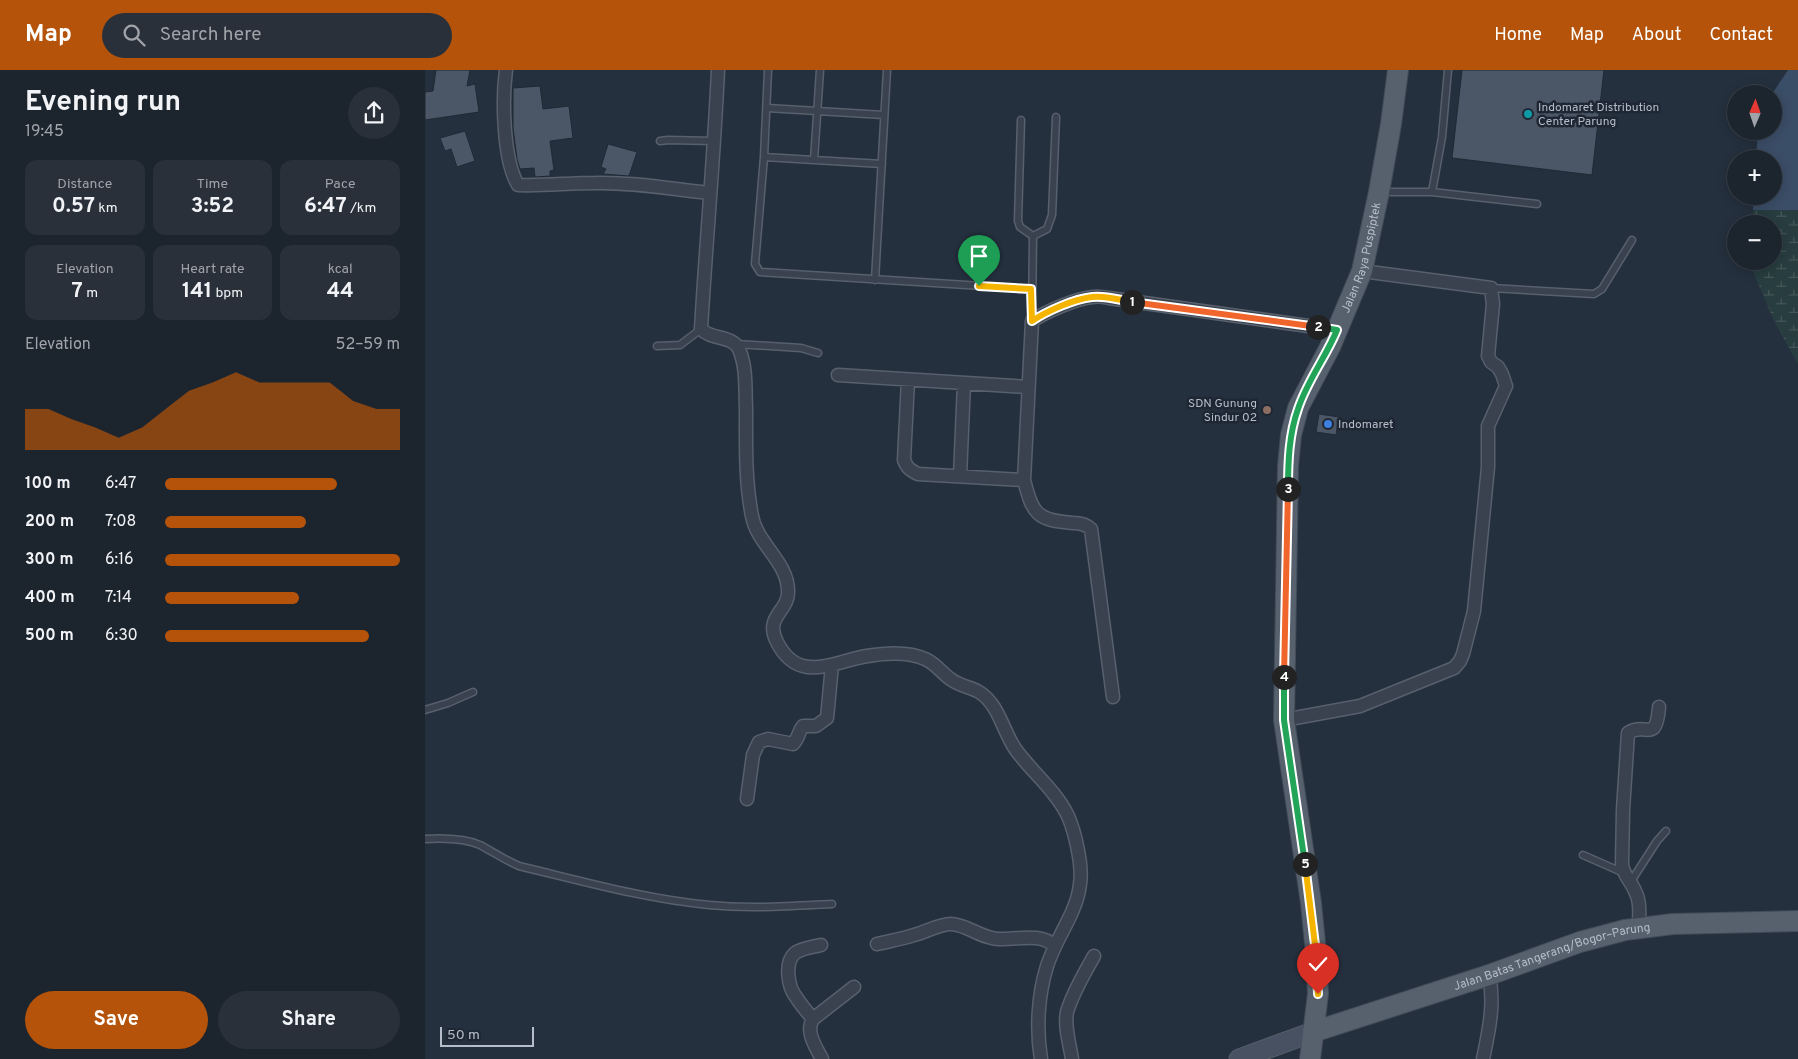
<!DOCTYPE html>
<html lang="en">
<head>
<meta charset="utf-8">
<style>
	body { margin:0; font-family:Overpass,sans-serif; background:#29303a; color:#f1f3f6; height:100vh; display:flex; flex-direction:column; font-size:19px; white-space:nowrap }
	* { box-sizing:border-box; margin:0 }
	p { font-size:16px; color:#a0a4aa }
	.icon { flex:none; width:28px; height:28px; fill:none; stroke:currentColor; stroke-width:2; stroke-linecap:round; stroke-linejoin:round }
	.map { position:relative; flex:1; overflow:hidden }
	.sheet { display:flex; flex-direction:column; background:#1c242e; width:425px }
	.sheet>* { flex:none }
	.needle { width:32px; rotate:2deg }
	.fabs { position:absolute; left:1302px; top:15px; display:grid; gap:10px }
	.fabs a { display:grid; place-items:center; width:55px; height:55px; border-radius:50%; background:#1c242e; box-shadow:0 2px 12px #0003,0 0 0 1px #3a414a; font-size:25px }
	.scale { position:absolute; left:15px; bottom:12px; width:94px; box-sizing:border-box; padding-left:5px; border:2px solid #b5bdc9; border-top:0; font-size:14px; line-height:18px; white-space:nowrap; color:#b5bdc9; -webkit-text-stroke:4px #1e2733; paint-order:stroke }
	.pin { position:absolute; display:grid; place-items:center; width:42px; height:42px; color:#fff; margin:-51px -21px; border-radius:50% 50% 50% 0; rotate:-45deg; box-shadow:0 0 5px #0007 }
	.pin .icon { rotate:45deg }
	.km { position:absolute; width:25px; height:25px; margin:-12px; border-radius:50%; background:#222; color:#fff; font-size:14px; line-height:25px; text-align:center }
	.round { display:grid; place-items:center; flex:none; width:52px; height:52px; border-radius:26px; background:#29303a }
	.summary { display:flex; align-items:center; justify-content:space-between; height:85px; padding:0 25px }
	h1 { font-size:28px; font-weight:700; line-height:38px }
	.metrics { display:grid; grid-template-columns:repeat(3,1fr); gap:8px; height:85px; padding:5px 25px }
	.metrics div { display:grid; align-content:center; border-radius:12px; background:#29303a; text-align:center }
	.metrics b { font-size:21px; font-weight:700 }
	.metrics small { font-size:14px; font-weight:400 }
	.metrics p { font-size:14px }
	.chart { height:140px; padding:10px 25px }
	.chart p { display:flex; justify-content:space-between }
	.chart svg { width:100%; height:90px; margin-top:5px; fill:#b45309; opacity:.7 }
	.primary-button { display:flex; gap:10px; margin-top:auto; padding:10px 25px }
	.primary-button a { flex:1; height:58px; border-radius:30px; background:#b45309; color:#fff; font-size:20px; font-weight:700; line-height:58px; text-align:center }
	.primary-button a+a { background:#29303a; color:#f1f3f6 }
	ul { padding:0 25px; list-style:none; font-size:16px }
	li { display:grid; grid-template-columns:80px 60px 1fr; align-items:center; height:38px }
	li i { height:12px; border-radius:6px; background:#b45309 }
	header { display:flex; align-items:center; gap:30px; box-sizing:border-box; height:70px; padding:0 25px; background:#b45309; color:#fff }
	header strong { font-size:24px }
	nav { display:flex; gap:28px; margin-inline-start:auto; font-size:18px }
	.search { width:350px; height:45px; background:#29303a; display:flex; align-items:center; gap:12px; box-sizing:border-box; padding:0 18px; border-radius:28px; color:#a0a4aa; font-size:19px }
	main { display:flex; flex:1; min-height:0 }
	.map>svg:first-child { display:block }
</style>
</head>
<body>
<header>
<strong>Map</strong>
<div class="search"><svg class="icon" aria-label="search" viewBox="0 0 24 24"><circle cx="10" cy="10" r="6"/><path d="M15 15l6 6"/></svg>Search here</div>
<nav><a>Home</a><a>Map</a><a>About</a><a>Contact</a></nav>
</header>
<main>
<section class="sheet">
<div class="summary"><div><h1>Evening run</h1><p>19:45</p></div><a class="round"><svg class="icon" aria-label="share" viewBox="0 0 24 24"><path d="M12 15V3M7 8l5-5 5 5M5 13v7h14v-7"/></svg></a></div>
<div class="metrics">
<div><p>Distance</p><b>0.57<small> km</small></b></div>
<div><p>Time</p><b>3:52</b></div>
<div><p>Pace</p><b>6:47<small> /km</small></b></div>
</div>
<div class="metrics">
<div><p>Elevation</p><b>7<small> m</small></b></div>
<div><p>Heart rate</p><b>141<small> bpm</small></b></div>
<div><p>kcal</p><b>44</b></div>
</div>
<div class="chart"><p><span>Elevation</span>52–59 m</p>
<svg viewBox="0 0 160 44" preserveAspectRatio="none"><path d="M0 44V24L10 24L20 29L30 33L40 38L50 33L60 24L70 15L80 11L90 6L100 11L110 11L120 11L130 11L140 20L150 24L160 24V44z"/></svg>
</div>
<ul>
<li><b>100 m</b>6:47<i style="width:73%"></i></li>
<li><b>200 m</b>7:08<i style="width:60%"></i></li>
<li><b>300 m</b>6:16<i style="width:100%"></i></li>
<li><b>400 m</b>7:14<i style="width:57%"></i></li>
<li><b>500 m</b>6:30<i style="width:87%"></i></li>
</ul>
<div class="primary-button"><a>Save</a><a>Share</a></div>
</section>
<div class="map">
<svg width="1373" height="989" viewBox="0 0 1373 989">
	<defs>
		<pattern id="wetland-marsh" width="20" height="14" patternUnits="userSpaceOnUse" patternTransform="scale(1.25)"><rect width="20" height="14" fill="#273d3f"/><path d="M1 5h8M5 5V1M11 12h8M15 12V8" fill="none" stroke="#445759"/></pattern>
	</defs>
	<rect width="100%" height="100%" fill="#25303e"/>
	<path fill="url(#wetland-marsh)" d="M 1328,140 L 1373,140 L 1373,294 L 1349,251 L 1324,192 L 1349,191 L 1349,154 L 1327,154 Z"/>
	<path fill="#3b4e67" d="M 1363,0 L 1373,0 L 1373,140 L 1328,140 L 1329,126 L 1349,126 L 1349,89 L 1331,89 L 1333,61 L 1349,61 L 1349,24 L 1347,24 Z"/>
	<path fill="#4b5767" stroke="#202935" d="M 11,0 L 45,0 L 42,16 L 50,14 L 54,42 L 0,50 L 0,22 L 8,21 Z
		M 1037,0 L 1179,0 L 1167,105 L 1027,88 Z
		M 115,16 L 118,39 L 144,36 L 148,68 L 125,71 L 129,100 L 125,101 L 125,106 L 110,107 L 109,98 L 95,99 L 92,89 L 88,58 L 88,18 Z
		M 40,61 L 50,91 L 32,97 L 26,79 L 20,81 L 15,68 Z
		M 183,74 L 212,82 L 204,106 L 178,104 L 181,99 L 176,97 Z
		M 894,344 L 914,347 L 911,365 L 891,362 Z"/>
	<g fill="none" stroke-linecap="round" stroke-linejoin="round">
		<g stroke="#57606c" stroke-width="9">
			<path id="service" d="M 343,0 L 339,87 L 330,194 L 335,202 L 606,219
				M 342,38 L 459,45
				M 596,50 L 593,151 L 595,157 L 608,166 L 607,251
				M 235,71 L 243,70 L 290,71
				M 339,87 L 389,90 L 395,0
				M 389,90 L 457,94
				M 957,122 L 1007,122 L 1017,67 L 1023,0
				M 1007,122 L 1112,134
				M 608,166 L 622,159 L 627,145 L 631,47
				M 450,210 L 462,0
				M 1066,218 L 1169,224 L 1177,219 L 1207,170
				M 311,274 L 376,278 L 393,283
				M 232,276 L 255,275 L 276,259
				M 0,640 L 23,633 L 48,622
				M 0,769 C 18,768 39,768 55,775 C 68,782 80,790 94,796 C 157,811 220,829 284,835 C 325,839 366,836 407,834
				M 1158,785 L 1199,803
				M 1205,813 L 1232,771 L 1241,761"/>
		</g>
		<g stroke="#57606c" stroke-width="15">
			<path id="minor" d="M 81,0 C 77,29 78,90 93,115 C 119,116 144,113 170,113 C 208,112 246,119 284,123
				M 293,0 C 289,87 281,173 276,259 C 286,270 307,265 314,279 C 322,298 320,318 321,338 C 321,374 320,411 327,446 C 332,474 363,492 363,521 C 364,541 340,546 351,570 C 372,615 407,592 442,586 C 460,583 483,581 500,589 C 512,594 517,604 527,610 C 535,616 546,617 554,622 C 574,634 578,662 591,680 C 607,702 631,721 643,746 C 650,762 658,796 655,814 C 654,824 651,833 647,842 C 639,860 628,877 622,896 C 613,925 611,959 616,989
				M 413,305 L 603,317
				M 483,310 L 479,390 C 482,398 485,400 493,404 L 599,410
				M 535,406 L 539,313
				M 688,627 L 666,459 C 661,454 655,453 648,453 C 612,450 608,445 599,410 L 607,251 C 620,242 652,228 668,227 C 673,226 679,227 684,228 L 912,260
				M 859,650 L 935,636 L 1029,598 L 1035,591 L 1038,584 L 1049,541 L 1063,397 L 1063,356 L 1081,316 L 1077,304 L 1073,297 L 1066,292 L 1063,286 L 1068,234 L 1066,218 L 937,201
				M 322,729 L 328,685 L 334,672 L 343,669 L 368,674 C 374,668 373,662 378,656 L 391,656 L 402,648 L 407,595
				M 1214,858 C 1214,845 1216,832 1210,821 C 1206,811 1199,806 1197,795 L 1198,740 L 1203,663 C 1220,651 1231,675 1234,637
				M 452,874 C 464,871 477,869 489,865 C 501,862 514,854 526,854 C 541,854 557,869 574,869 C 594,870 614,862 630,876
				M 388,949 C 382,942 376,935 371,927 C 363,917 359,893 370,883 C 377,878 388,877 396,875
				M 397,989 C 391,977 380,962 388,949 L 429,917
				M 647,989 C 645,975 639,957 642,942 C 647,924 660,902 669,886
				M 1058,989 C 1064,960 1070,934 1064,905"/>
		</g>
		<g stroke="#57606c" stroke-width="21">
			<path id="secondary" d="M 814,989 L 888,962"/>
		</g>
		<g stroke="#424b57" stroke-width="22">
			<g id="primary">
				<path id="s1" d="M 888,962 L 1064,905 L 1155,872 L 1200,860 L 1248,854 L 1373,851"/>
				<path id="s2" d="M 885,989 L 893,924 L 891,883 L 886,833 L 859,650 L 863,396 L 866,365 L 873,338 L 905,277 L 937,201 L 954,122 L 966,54 L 973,0"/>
			</g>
		</g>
		<use href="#service" stroke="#39424e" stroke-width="6"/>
		<use href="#minor" stroke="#39424e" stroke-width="12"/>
		<use href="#secondary" stroke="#475161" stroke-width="19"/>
		<use href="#primary" stroke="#57616e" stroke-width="20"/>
	</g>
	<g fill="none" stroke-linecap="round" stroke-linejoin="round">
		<g stroke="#fff" stroke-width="10">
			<path id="split-1" d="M 554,216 L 606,219 L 607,251 C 622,241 649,229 667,227 C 680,225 694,230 707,232"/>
		</g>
		<g stroke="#fff" stroke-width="10">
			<path id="split-2" d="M 707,232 L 893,257"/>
		</g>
		<g stroke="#fff" stroke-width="10">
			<path id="split-3" d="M 863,419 C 863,392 864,364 873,339 C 882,311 901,287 912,260 L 893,257"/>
		</g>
		<g stroke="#fff" stroke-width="10">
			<path id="split-4" d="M 859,607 L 863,419"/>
		</g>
		<g stroke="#fff" stroke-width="10">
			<path id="split-5" d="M 859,607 L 859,650 L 880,794"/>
		</g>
		<g stroke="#fff" stroke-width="10">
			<path id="split-6" d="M 880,794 L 891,883 L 893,924"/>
		</g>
		<use href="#split-1" stroke="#f5b400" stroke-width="6"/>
		<use href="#split-2" stroke="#f0652b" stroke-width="6"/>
		<use href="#split-3" stroke="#22a559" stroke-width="6"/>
		<use href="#split-4" stroke="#f0652b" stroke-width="6"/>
		<use href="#split-5" stroke="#22a559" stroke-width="6"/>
		<use href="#split-6" stroke="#f5b400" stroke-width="6"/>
	</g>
	<circle fill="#0f9aa8" stroke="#1e2733" stroke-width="2" cx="1103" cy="44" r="5"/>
	<circle fill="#8d6e63" stroke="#1e2733" stroke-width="2" cx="842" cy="340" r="5"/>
	<circle fill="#3f7fe0" stroke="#1e2733" stroke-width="2" cx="903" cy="354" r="5"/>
	<g text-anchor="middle" stroke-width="5" stroke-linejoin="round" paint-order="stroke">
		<g font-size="12" fill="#b5bdc9" stroke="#1e2733" text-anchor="start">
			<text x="1113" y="41">Indomaret Distribution<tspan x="1113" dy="14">Center Parung</tspan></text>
			<text x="832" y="337" text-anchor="end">SDN Gunung<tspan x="832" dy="14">Sindur 02</tspan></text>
			<text x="913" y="358">Indomaret</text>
		</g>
		<g font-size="12" fill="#b5bdc9" stroke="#1e2733">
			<text dy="4" stroke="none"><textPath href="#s2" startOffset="819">Jalan Raya Puspiptek</textPath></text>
			<text dy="4" stroke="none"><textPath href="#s1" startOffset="251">Jalan Batas Tangerang/Bogor–Parung</textPath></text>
		</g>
	</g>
</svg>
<div class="fabs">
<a><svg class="needle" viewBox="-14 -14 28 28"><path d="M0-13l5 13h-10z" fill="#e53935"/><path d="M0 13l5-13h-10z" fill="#a0a4aa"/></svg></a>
<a>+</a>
<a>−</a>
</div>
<div class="scale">50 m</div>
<div class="pin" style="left:554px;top:216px;background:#1e9e55"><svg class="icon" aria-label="arrive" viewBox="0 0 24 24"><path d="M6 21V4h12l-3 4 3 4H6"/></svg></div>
<div class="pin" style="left:893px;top:924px;background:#d93025"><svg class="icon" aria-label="check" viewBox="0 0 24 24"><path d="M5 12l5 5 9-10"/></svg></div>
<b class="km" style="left:707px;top:232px">1</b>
<b class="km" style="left:893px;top:257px">2</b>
<b class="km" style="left:863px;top:419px">3</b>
<b class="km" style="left:859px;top:607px">4</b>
<b class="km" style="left:880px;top:794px">5</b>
</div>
</main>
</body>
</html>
